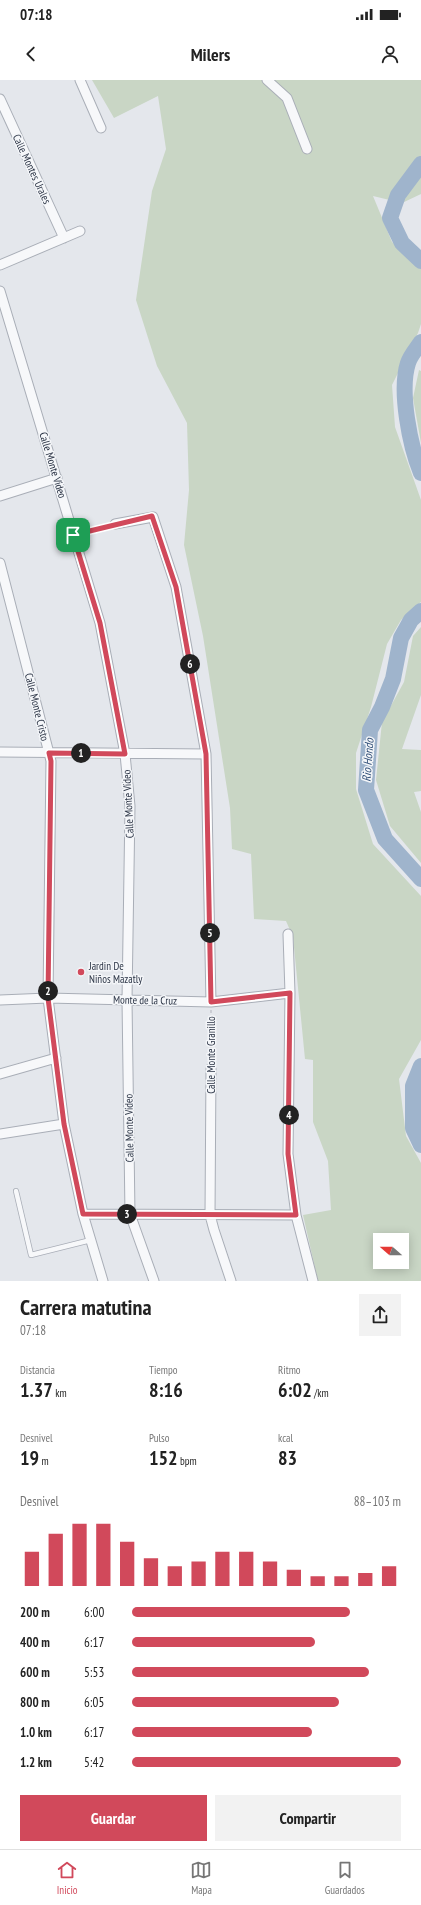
<!DOCTYPE html>
<html lang="es">
<head>
<meta charset="utf-8">
<style>
	body { margin:0; font-family:"PT Sans Narrow",sans-serif; background:#f2f2f2; color:#222; height:100vh; display:flex; flex-direction:column; font-size:15px; white-space:nowrap }
	* { box-sizing:border-box; margin:0 }
	p { font-size:13px; color:#767676 }
	.icon { flex:none; width:22px; height:22px; fill:none; stroke:currentColor; stroke-width:2; stroke-linecap:round; stroke-linejoin:round }
	.map { position:relative; height:1201px; overflow:hidden }
	.side { display:flex; flex-direction:column; background:#fff; flex:1 }
	.side>* { flex:none }
	.needle { width:26px; rotate:290deg }
	.buttons { position:absolute; left:373px; top:1153px; display:grid; gap:8px }
	.buttons a { display:grid; place-items:center; width:36px; height:36px; border-radius:0px; background:#fff; box-shadow:0 2px 10px #0003; font-size:20px }
	.pin { position:absolute; display:grid; place-items:center; width:34px; height:34px; color:#fff; margin:-17px; border-radius:8px; box-shadow:0 2px 6px #0006 }
	.km { position:absolute; width:20px; height:20px; margin:-10px; border-radius:50%; background:#222; color:#fff; font-size:11px; line-height:20px; text-align:center }
	.round { display:grid; place-items:center; flex:none; width:42px; height:42px; border-radius:0px; background:#f2f2f2 }
	.head { display:flex; align-items:center; justify-content:space-between; height:68px; padding:0 20px }
	h1 { font-size:22px; font-weight:700; line-height:30px }
	.stats { display:grid; grid-template-columns:repeat(3,1fr); gap:6px; height:68px; padding:4px 20px }
	.stats div { display:grid; align-content:center }
	.stats b { font-size:20px; font-weight:700 }
	.stats small { font-size:11px; font-weight:400 }
	.stats p { font-size:11px }
	.chart { height:112px; padding:8px 20px }
	.chart p { display:flex; justify-content:space-between }
	.chart svg { width:100%; height:72px; margin-top:4px; stroke:#d1495b; stroke-width:6 }
	.primary-button { display:flex; gap:8px; margin-top:auto; padding:8px 20px }
	.primary-button a { flex:1; height:46px; border-radius:0px; background:#d1495b; color:#fff; font-size:16px; font-weight:700; line-height:46px; text-align:center }
	.primary-button a+a { background:#f2f2f2; color:#222 }
	ul { padding:0 20px; list-style:none; font-size:13px }
	li { display:grid; grid-template-columns:64px 48px 1fr; align-items:center; height:30px }
	li i { height:10px; border-radius:5px; background:#d1495b }
	.status { display:flex; justify-content:space-between; align-items:center; height:28px; padding:0 20px; background:#fff; direction:ltr }
	.status svg { height:11px; fill:currentColor }
	header { display:flex; justify-content:space-between; align-items:center; height:52px; padding:0 20px; background:#fff; font-size:18px; font-weight:700 }
	.dock { display:flex; justify-content:space-around; align-items:center; height:56px; border-top:1px solid #e0e0e0; background:#fff; font-size:11px; color:#767676 }
	.dock a { display:grid; justify-items:center; gap:2px }
	.dock .current { color:#d1495b }
	.map>svg:first-child { display:block }
</style>
</head>
<body>
<div class="status"><b>07:18</b><svg viewBox="0 0 49 12"><path d="M0 12V9h3v3zM5 12V6h3v6zM10 12V3h3v9zM15 12V0h3v12zM26 1h20v11H26zM47 4h2v5h-2z"/></svg></div>
<header><svg class="icon" aria-label="back" viewBox="0 0 24 24"><path d="M15 5l-7 7 7 7"/></svg>Milers<svg class="icon" aria-label="person" viewBox="0 0 24 24"><circle cx="12" cy="8" r="4"/><path d="M4 21q1-7 8-7t8 7"/></svg></header>
<div class="map">
<svg width="421" height="1201" viewBox="0 0 421 1201">
	<rect width="100%" height="100%" fill="#e4e7ec"/>
	<path fill="#c9d6c5" fill-rule="evenodd" d="M 92,0 L 421,0 L 421,114 L 402,123 L 373,116 L 392,162 L 421,187 L 421,244 L 418,253 L 392,305 L 395,347 L 421,420 L 421,522 L 401,540 L 387,564 L 371,627 L 356,673 L 356,709 L 373,764 L 421,816 L 421,960 L 399,999 L 406,1056 L 421,1083 L 421,1201 L 318,1201 L 303,1135 L 331,1130 L 328,1081 L 313,1042 L 313,980 L 305,979 L 293,857 L 286,841 L 254,839 L 251,774 L 232,769 L 230,728 L 203,556 L 184,465 L 189,410 L 187,343 L 157,286 L 136,220 L 152,111 L 166,69 L 158,16 L 114,38 ZM 380,1160 L 402,1160 L 402,1182 L 380,1182 Z
		M 419,290 L 421,291 L 421,363 L 413,318 Z
		M 421,547 L 421,615 L 402,669 L 421,670 L 421,711 L 414,712 L 421,732 L 421,783 L 390,746 L 376,700 L 382,642 L 404,602 L 413,556 Z"/>
	<g fill="none" stroke-linecap="round" stroke-linejoin="round">
		<path stroke="#9fb4cc" stroke-width="16" d="M 421,84 L 398,115 L 390,138 L 402,163 L 421,181
			M 421,262 C 417,268 410,276 408,283 C 399,311 410,366 421,393
			M 421,531 L 411,540 L 401,558 L 393,599 L 382,627 L 370,650 L 366,710 L 385,759 L 421,799
			M 421,986 L 413,1006 L 413,1048 L 421,1065"/>
		<g stroke="#a9aeb7" stroke-width="6">
			<path id="lane" d="M 16,1111 L 31,1175 L 91,1160"/>
		</g>
		<g stroke="#a9aeb7" stroke-width="11">
			<path id="street" d="M 80,0 L 101,48
				M 267,0 L 287,18 L 307,69
				M 0,19 L 64,158
				M 0,185 L 80,151
				M 0,211 L 100,543 L 125,674 L 130,726 L 127,920 L 130,1134 L 154,1201
				M 0,416 L 57,398
				M 115,444 L 153,437 L 176,507 L 206,674 L 211,922
				M 0,483 L 51,681 L 48,918 L 64,1044 L 83,1134 L 103,1201
				M 0,672 L 206,674
				M 288,854 L 290,913 L 288,1074 L 296,1135 L 313,1201
				M 0,920 L 48,918 L 211,922 L 290,913
				M 211,988 L 210,1135 L 214,1150 L 231,1201
				M 0,994 L 56,978
				M 0,1054 L 64,1044
				M 83,1134 L 296,1135"/>
		</g>
		<path stroke="#c2c5cb" stroke-width="1.5" stroke-dasharray="3 3" stroke-linecap="butt" d="M 83,452 L 106,446
			M 211,930 L 211,980"/>
		<use href="#lane" stroke="#f7f8fa" stroke-width="4.5"/>
		<use href="#street" stroke="#f7f8fa" stroke-width="9"/>
	</g>
	<g fill="none" stroke-linecap="round" stroke-linejoin="round">
		<g stroke="#fff" stroke-width="8">
			<path id="route" d="M 152,436 L 176,507 L 206,674 L 211,922 L 290,913 L 288,1074 L 296,1135 L 83,1134 L 64,1044 L 48,918 L 51,681 L 49,673 L 125,674 L 100,543 L 73,455 Z"/>
		</g>
		<use href="#route" stroke="#d1495b" stroke-width="5"/>
	</g>
	<circle fill="#d1495b" stroke="#f4f6f9" stroke-width="1.5" cx="81" cy="892" r="4"/>
	<g text-anchor="middle" stroke-width="3" stroke-linejoin="round" paint-order="stroke">
		<g font-size="11" fill="#2b3445" stroke="#f4f6f9">
			<text transform="translate(32 89) rotate(65)" y="4">Calle Montes Urales</text>
			<text transform="translate(53 385) rotate(73)" y="4">Calle Monte Vídeo</text>
			<text transform="translate(37 627) rotate(76)" y="4">Calle Monte Cristo</text>
			<text transform="translate(128 724) rotate(-93)" y="4">Calle Monte Vídeo</text>
			<text transform="translate(145 920) rotate(1)" y="4">Monte de la Cruz</text>
			<text transform="translate(211 975) rotate(-90)" y="4">Calle Monte Granillo</text>
			<text transform="translate(129 1048) rotate(-91)" y="4">Calle Monte Vídeo</text>
		</g>
		<g font-size="11" fill="#2b3445" stroke="#f4f6f9" text-anchor="start">
			<text x="89" y="890">Jardin De<tspan x="89" dy="13">Niños Mazatly</tspan></text>
		</g>
		<g font-size="12" font-style="italic" fill="#34527a" stroke="#f4f6f9">
			<text transform="translate(368 680) rotate(-86)" y="4">Rio Hondo</text>
		</g>
	</g>
</svg>
<div class="buttons">
<a><svg class="needle" viewBox="-14 -14 28 28"><path d="M0-13l5 13h-10z" fill="#e53935"/><path d="M0 13l5-13h-10z" fill="#767676"/></svg></a>
</div>
<div class="pin" style="left:73px;top:455px;background:#1e9e55"><svg class="icon" aria-label="arrive" viewBox="0 0 24 24"><path d="M6 21V4h12l-3 4 3 4H6"/></svg></div>
<b class="km" style="left:81px;top:673px">1</b>
<b class="km" style="left:48px;top:911px">2</b>
<b class="km" style="left:127px;top:1134px">3</b>
<b class="km" style="left:289px;top:1035px">4</b>
<b class="km" style="left:210px;top:853px">5</b>
<b class="km" style="left:190px;top:584px">6</b>
</div>
<section class="side">
<div class="head"><div><h1>Carrera matutina</h1><p>07:18</p></div><a class="round"><svg class="icon" aria-label="share" viewBox="0 0 24 24"><path d="M12 15V3M7 8l5-5 5 5M5 13v7h14v-7"/></svg></a></div>
<div class="stats">
<div><p>Distancia</p><b>1.37<small> km</small></b></div>
<div><p>Tiempo</p><b>8:16</b></div>
<div><p>Ritmo</p><b>6:02<small> /km</small></b></div>
</div>
<div class="stats">
<div><p>Desnivel</p><b>19<small> m</small></b></div>
<div><p>Pulso</p><b>152<small> bpm</small></b></div>
<div><p>kcal</p><b>83</b></div>
</div>
<div class="chart"><p><span>Desnivel</span>88–103 m</p>
<svg viewBox="0 0 160 44" preserveAspectRatio="none"><path d="M5 44V23M15 44V12M25 44V6M35 44V6M45 44V17M55 44V27M65 44V32M75 44V29M85 44V23M95 44V23M105 44V29M115 44V34M125 44V38M135 44V38M145 44V36M155 44V32"/></svg>
</div>
<ul>
<li><b>200 m</b>6:00<i style="width:81%"></i></li>
<li><b>400 m</b>6:17<i style="width:68%"></i></li>
<li><b>600 m</b>5:53<i style="width:88%"></i></li>
<li><b>800 m</b>6:05<i style="width:77%"></i></li>
<li><b>1.0 km</b>6:17<i style="width:67%"></i></li>
<li><b>1.2 km</b>5:42<i style="width:100%"></i></li>
</ul>
<div class="primary-button"><a>Guardar</a><a>Compartir</a></div>
</section>
<nav class="dock">
<a class="current"><svg class="icon" aria-label="home" viewBox="0 0 24 24"><path d="M3 11l9-7 9 7M6 9v11h12V9"/></svg>Inicio</a>
<a><svg class="icon" aria-label="map" viewBox="0 0 24 24"><path d="M3 6l6-2 6 2 6-2v14l-6 2-6-2-6 2zM9 4v14M15 6v14"/></svg>Mapa</a>
<a><svg class="icon" aria-label="saved" viewBox="0 0 24 24"><path d="M7 4h10v16l-5-4-5 4z"/></svg>Guardados</a>
</nav>
</body>
</html>
